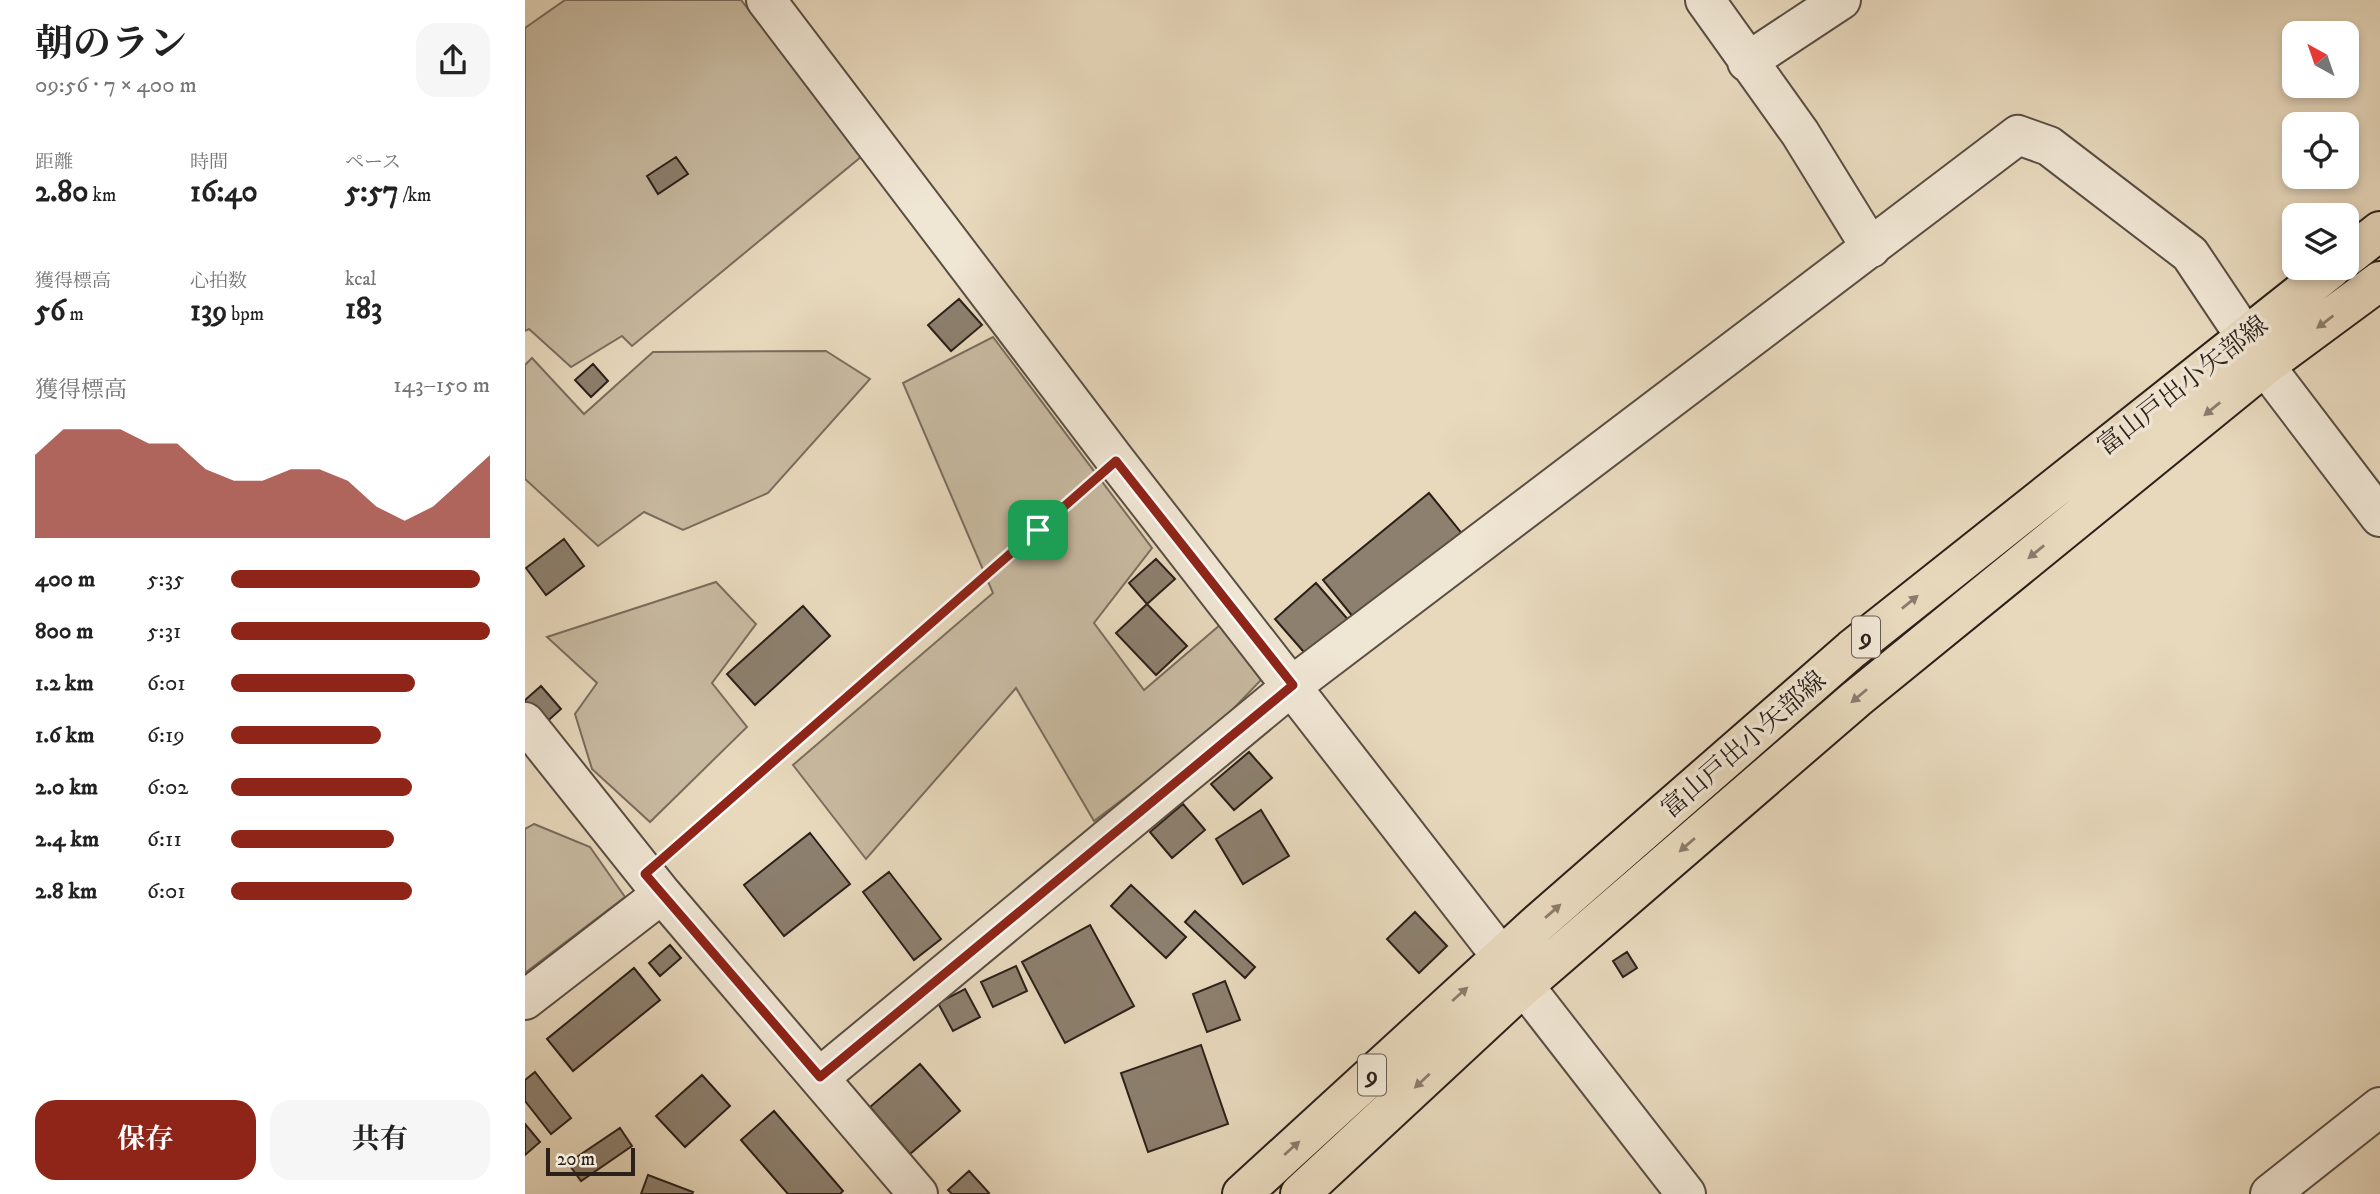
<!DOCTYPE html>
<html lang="ja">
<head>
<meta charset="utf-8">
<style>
	body { margin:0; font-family:"IM FELL DW Pica","Noto Serif JP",serif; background:#f6f6f6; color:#222; height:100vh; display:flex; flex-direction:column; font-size:26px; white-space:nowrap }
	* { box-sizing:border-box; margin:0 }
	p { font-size:23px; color:#767676 }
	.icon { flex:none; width:38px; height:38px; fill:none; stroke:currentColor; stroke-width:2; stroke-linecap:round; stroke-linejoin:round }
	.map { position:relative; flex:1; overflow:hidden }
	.panel { display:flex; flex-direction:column; background:#fff; width:525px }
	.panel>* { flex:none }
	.needle { width:46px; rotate:320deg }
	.buttons { position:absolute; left:1757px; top:21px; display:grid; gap:14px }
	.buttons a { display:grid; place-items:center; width:77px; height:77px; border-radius:14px; background:#fff; box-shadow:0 4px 10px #0003; font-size:35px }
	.scale { position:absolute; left:21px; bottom:18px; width:89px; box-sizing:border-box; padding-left:7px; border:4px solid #2b201a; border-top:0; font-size:19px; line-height:24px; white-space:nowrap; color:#2b201a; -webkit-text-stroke:5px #f0e6d4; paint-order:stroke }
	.pin { position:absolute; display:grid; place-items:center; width:60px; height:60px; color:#fff; margin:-30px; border-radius:14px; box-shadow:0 4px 10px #0006 }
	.round { display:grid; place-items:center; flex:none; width:74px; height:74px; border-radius:21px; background:#f6f6f6 }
	.summary { display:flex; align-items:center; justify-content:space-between; height:119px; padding:0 35px }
	h1 { font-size:38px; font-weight:700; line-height:52px }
	.stats { display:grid; grid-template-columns:repeat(3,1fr); gap:10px; height:119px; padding:7px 35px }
	.stats div { display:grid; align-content:center }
	.stats b { font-size:30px; font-weight:700 }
	.stats small { font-size:19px; font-weight:400 }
	.stats p { font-size:19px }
	.chart { height:196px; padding:14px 35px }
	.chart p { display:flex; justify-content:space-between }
	.chart svg { width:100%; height:126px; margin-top:7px; fill:#8f2418; opacity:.7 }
	.cta { display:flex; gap:14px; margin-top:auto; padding:14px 35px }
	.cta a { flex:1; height:80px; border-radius:21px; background:#8f2418; color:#fff; font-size:28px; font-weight:700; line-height:80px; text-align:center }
	.cta a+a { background:#f6f6f6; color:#222 }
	ul { padding:0 35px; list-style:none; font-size:23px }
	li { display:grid; grid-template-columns:112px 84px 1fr; align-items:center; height:52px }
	li i { height:18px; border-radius:9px; background:#8f2418 }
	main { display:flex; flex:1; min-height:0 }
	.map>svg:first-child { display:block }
</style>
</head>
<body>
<main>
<section class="panel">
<div class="summary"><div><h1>朝のラン</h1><p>09:56 · 7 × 400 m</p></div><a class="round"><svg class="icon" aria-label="share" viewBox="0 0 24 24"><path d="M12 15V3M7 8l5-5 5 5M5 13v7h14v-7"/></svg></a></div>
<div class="stats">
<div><p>距離</p><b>2.80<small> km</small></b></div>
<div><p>時間</p><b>16:40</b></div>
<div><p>ペース</p><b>5:57<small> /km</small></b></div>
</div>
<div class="stats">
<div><p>獲得標高</p><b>56<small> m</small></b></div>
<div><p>心拍数</p><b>139<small> bpm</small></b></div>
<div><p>kcal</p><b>183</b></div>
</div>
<div class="chart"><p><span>獲得標高</span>143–150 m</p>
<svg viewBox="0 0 160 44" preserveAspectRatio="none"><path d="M0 44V15L10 6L20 6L30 6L40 11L50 11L60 20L70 24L80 24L90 20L100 20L110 24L120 33L130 38L140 33L150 24L160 15V44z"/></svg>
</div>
<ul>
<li><b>400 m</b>5:35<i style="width:96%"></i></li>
<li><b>800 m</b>5:31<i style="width:100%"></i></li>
<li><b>1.2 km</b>6:01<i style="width:71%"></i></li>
<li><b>1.6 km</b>6:19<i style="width:58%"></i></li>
<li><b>2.0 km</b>6:02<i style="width:70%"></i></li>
<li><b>2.4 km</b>6:11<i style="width:63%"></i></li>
<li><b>2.8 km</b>6:01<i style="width:70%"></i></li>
</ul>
<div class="cta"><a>保存</a><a>共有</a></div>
</section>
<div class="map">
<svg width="1855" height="1194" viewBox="0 0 1855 1194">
	<rect width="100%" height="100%" fill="#e8d9bd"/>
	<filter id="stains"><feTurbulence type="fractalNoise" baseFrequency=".00286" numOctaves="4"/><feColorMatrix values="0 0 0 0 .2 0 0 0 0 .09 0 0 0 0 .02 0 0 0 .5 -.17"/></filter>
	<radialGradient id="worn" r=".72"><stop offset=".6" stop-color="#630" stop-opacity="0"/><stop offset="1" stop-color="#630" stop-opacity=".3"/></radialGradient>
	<path fill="#c8baa1" stroke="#7a6d5e" stroke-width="2" d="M 40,0 L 216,0 L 337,156 L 107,346 L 97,336 L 46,367 L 4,329 L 0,331 L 0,28 Z
		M 468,337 L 627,548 L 569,623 L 619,690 L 695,625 L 736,680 L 684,734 L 569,821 L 491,688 L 341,859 L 268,765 L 468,593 L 378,383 Z
		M 301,351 L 345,379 L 243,493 L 158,530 L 119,512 L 73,546 L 0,479 L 0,365 L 7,358 L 59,414 L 128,352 Z
		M 191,582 L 231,624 L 187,683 L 222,727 L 125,822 L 67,769 L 50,714 L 72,683 L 22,637 Z
		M 9,824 L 65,847 L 100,897 L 0,973 L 0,829 Z"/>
	<path fill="#8d806f" stroke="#2b201a" stroke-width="2" d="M 151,157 L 163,174 L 133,194 L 122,176 Z
		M 434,299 L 457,325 L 426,351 L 403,325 Z
		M 68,364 L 83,381 L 66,397 L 50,380 Z
		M 904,493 L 939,536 L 833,623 L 798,580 Z
		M 39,539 L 59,566 L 21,595 L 1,568 Z
		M 631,559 L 650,579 L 622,604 L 604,583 Z
		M 791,583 L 826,623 L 785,659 L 750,619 Z
		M 622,604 L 662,646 L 631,675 L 591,633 Z
		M 278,606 L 305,636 L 230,705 L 202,674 Z
		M 16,686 L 36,709 L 17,726 L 0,708 L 0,700 Z
		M 724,752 L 747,778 L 709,810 L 686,784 Z
		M 658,804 L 680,830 L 647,858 L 625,832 Z
		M 736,810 L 764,856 L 718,884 L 691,839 Z
		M 285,833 L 325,884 L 259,936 L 219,885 Z
		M 364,872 L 416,939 L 389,960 L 338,892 Z
		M 606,885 L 661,937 L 641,958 L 586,906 Z
		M 670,911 L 730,967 L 720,978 L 660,922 Z
		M 890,912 L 922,946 L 894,973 L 862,939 Z
		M 565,925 L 609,1006 L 540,1043 L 497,962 Z
		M 145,945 L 156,958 L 135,976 L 124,963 Z
		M 1102,952 L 1112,968 L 1098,977 L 1088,961 Z
		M 491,966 L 502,991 L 468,1007 L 456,982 Z
		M 109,968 L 135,1000 L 48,1071 L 22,1039 Z
		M 700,981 L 715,1020 L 682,1032 L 668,994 Z
		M 440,989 L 455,1017 L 428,1031 L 413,1003 Z
		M 676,1045 L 703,1124 L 623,1152 L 596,1073 Z
		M 395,1064 L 435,1111 L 385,1154 L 345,1107 Z
		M 10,1072 L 46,1118 L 26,1134 L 0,1101 L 0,1080 Z
		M 177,1075 L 205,1106 L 160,1147 L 131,1116 Z
		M 249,1111 L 318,1191 L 315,1194 L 263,1194 L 216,1140 Z
		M 0,1124 L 15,1142 L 0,1155 Z
		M 95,1128 L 107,1146 L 56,1181 L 43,1163 Z
		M 444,1171 L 464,1193 L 462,1194 L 427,1194 L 423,1190 Z
		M 123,1175 L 168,1192 L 167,1194 L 116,1194 Z"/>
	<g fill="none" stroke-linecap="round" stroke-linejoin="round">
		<g stroke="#5a4e43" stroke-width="42">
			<path id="minor" d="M 241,0 L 591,461 L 1161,1194
				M 1180,0 L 1275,133 L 1346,248
				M 1222,62 L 1316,0
				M 0,722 L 137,894 L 393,1194
				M 0,1000 L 137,894
				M 295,1077 L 768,685 L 1493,135 L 1524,146 L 1665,254 L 1740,366 L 1855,517
				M 1745,1194 L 1855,1107"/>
		</g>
		<g stroke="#2b201a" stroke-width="42">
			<path id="major" d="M 1822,257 L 1855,231
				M 717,1194 L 1011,925 L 1327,649 L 1807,268
				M 775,1194 L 1001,984 L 1331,699 L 1740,366 L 1855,281"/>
		</g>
		<path stroke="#2b201a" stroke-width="4.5" stroke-dasharray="2 3.5" stroke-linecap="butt" d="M 144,852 L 567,482"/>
		<use href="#minor" stroke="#f0e6d4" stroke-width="38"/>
		<use href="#major" stroke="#e8d9bd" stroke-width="38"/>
	</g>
	<defs><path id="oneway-solid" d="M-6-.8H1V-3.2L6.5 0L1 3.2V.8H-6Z" transform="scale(1.75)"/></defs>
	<g fill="#8a7c6c">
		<use href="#oneway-solid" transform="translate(1800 322) rotate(143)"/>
		<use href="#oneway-solid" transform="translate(1687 409) rotate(141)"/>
		<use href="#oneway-solid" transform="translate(1511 552) rotate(141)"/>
		<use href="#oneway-solid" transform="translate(1385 602) rotate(-39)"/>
		<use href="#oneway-solid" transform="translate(1334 696) rotate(140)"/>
		<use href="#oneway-solid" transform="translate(1162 845) rotate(139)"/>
		<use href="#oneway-solid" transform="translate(1028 911) rotate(-41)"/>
		<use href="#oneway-solid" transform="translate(935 994) rotate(-42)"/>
		<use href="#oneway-solid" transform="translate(897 1081) rotate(137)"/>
		<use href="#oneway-solid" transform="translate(767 1148) rotate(-42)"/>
	</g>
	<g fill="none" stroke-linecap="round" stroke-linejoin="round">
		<g stroke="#fff" stroke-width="14">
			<path id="route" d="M 591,461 L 768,685 L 295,1077 L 120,874 Z"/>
		</g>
		<use href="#route" stroke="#8f2418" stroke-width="9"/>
	</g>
	<g text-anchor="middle" stroke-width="7" stroke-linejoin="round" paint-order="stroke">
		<g fill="#f0e6d4" stroke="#665b52" stroke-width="2">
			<rect x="1327" y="616.5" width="28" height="41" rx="5"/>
			<rect x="833" y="1054.5" width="28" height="41" rx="5"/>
		</g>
		<g font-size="24" font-weight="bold" fill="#2b201a">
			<text x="1341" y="645">9</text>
			<text x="847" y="1083">9</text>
		</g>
		<g font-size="26" fill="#2b201a" stroke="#f0e6d4">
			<text transform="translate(1657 385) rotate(-38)" y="9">富山戸出小矢部線</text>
			<text transform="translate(1218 744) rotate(-41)" y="9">富山戸出小矢部線</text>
		</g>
	</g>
	<rect width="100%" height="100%" filter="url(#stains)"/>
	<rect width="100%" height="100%" fill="url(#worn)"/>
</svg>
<div class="buttons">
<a><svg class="needle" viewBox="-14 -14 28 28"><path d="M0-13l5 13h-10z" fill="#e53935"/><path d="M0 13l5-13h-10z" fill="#767676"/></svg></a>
<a><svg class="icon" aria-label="locate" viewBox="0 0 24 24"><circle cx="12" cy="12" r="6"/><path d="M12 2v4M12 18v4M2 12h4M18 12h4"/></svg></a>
<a><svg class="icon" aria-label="layers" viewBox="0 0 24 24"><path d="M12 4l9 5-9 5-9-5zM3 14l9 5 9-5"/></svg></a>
</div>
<div class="scale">20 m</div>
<div class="pin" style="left:513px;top:530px;background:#1e9e55"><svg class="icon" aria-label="arrive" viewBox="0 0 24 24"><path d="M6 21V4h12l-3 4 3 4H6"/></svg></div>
</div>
</main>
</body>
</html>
